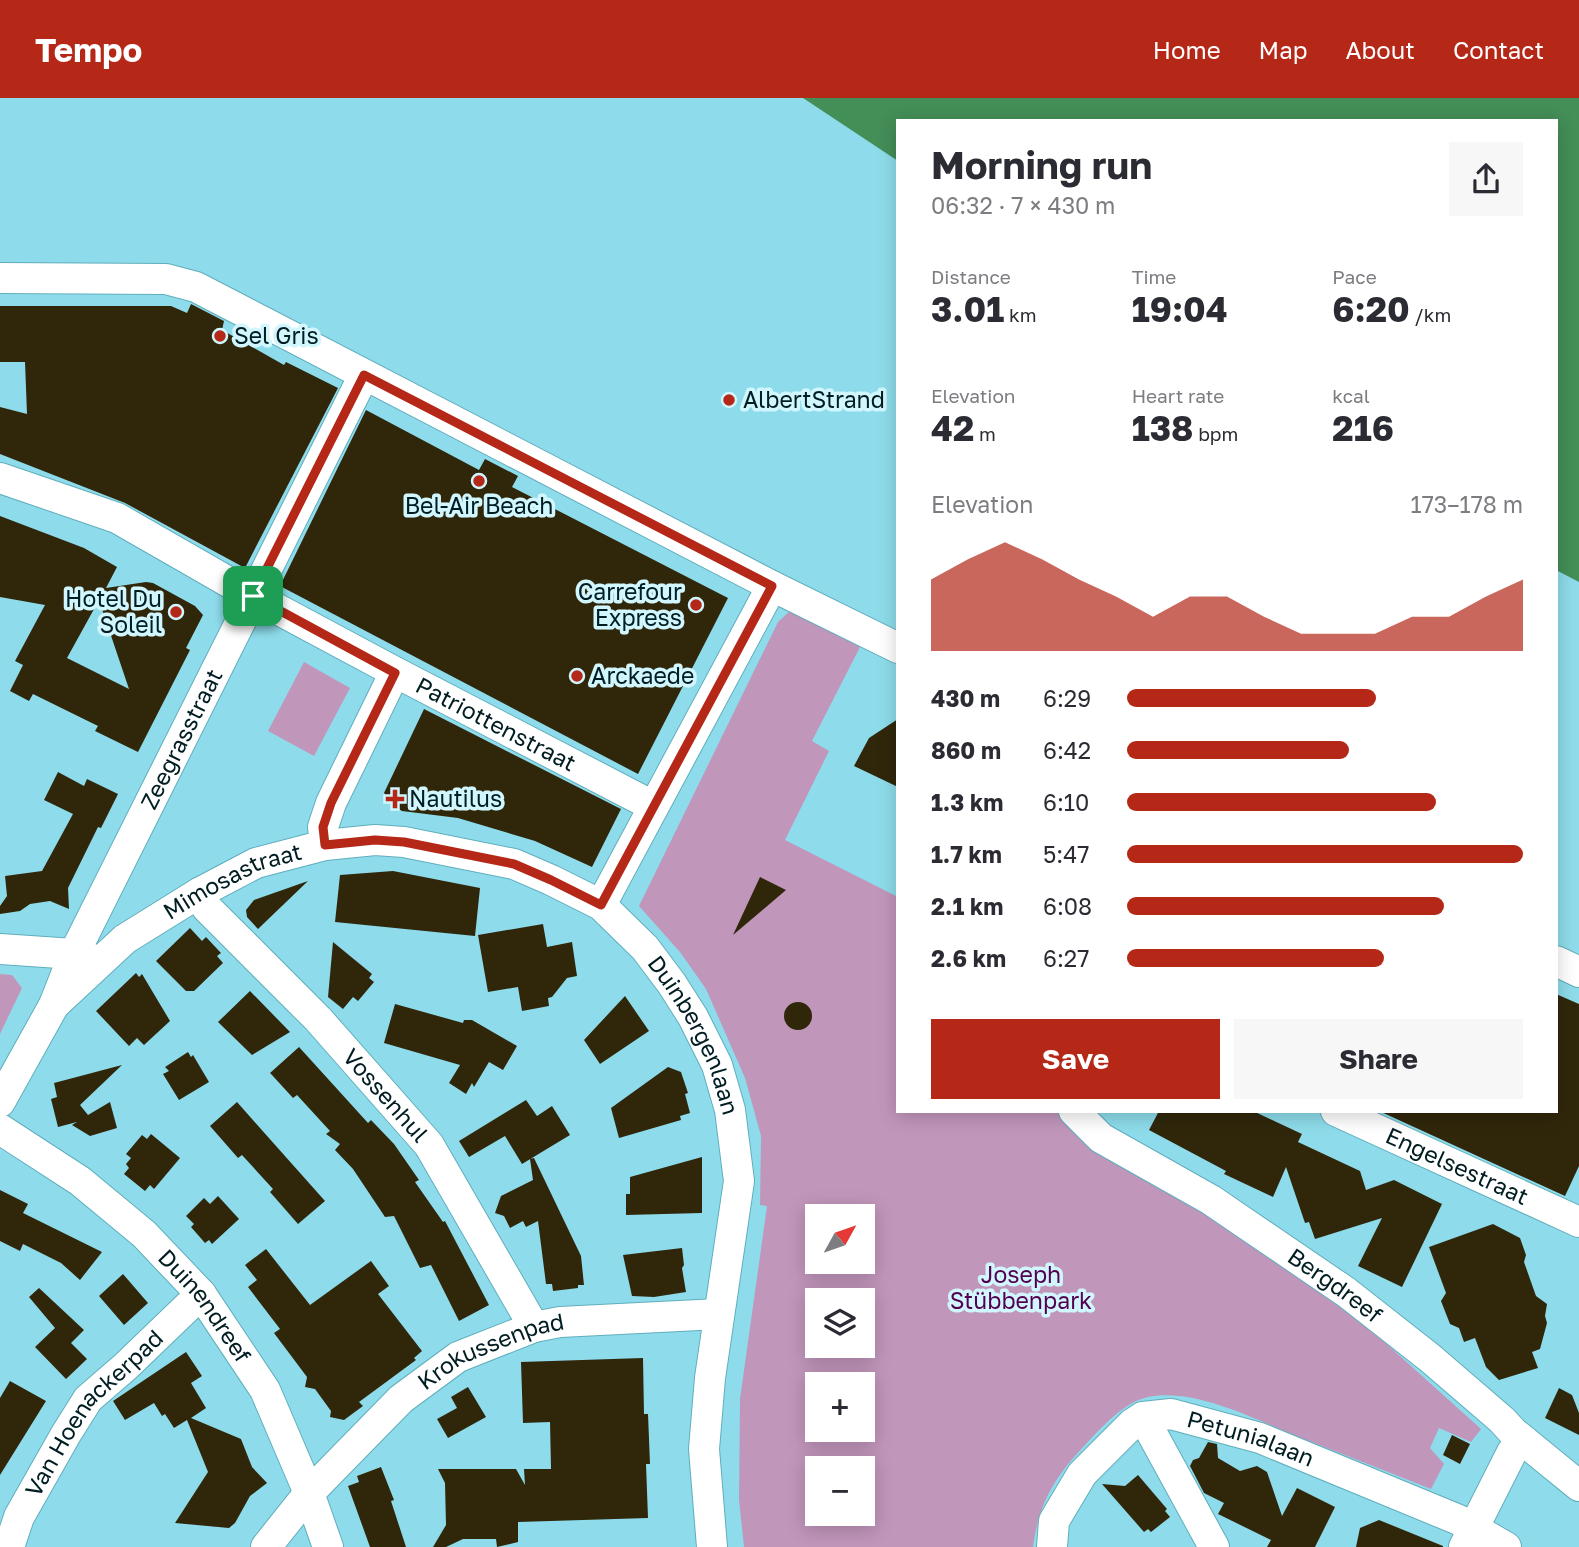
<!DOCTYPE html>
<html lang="en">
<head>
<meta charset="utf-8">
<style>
	body { margin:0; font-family:"Golos Text",sans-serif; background:#f7f7f7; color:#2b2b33; height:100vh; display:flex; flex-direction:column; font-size:26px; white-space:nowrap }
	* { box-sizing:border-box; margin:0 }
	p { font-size:23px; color:#7c7c81 }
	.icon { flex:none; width:38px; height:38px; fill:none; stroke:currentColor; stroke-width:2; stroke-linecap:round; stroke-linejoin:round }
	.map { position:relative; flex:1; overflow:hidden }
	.drawer { position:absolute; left:896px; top:21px; width:662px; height:994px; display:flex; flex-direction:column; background:#fff; border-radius:0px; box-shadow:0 4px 18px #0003 }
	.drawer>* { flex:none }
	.needle { width:46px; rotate:50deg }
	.buttons { position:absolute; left:805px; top:1106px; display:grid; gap:14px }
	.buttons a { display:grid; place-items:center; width:70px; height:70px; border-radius:0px; background:#fff; box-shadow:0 4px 18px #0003; font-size:35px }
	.pin { position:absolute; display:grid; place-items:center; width:60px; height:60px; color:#fff; margin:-30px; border-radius:14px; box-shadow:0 4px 10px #0006 }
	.round { display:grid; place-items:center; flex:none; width:74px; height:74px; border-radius:0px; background:#f7f7f7 }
	.head { display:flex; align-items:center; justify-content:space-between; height:119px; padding:0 35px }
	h1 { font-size:38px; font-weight:700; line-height:52px }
	.stats { display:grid; grid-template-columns:repeat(3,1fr); gap:10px; height:119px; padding:7px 35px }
	.stats div { display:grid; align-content:center }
	.stats b { font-size:35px; font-weight:700 }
	.stats small { font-size:19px; font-weight:400 }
	.stats p { font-size:19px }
	.chart { height:196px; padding:14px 35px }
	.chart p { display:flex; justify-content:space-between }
	.chart svg { width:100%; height:126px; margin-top:7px; fill:#b52818; opacity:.7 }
	.action { display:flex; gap:14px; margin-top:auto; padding:14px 35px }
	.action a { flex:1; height:80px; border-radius:0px; background:#b52818; color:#fff; font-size:28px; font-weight:700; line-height:80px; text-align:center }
	.action a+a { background:#f7f7f7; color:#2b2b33 }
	ul { padding:0 35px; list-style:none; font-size:23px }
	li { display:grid; grid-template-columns:112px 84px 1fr; align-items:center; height:52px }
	li i { height:18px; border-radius:9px; background:#b52818 }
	header { display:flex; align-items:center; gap:42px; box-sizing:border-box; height:98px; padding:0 35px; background:#b52818; color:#fff }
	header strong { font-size:33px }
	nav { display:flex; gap:38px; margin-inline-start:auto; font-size:24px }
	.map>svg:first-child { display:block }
</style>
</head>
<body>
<header>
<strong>Tempo</strong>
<nav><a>Home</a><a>Map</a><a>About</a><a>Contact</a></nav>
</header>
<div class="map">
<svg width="1579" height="1449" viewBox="0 0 1579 1449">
	<rect width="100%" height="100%" fill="#8edceb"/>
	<path fill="#c196bb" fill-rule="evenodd" d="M 791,512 L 860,549 L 812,643 L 829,653 L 785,742 L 898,799 L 898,1013 L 1062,1013 L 1101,1053 L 1238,1136 L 1370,1231 L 1481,1331 L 1471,1344 L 1439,1330 L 1430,1350 L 1444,1366 L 1431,1391 C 1388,1374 1345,1357 1301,1340 C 1258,1323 1196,1289 1148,1299 C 1124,1304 1102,1329 1085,1347 C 1055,1379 1039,1404 1033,1449 L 744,1449 L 739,1402 L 740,1301 L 767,1108 L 760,1107 L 761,1038 L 745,980 L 706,891 L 680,854 L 639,808 L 778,524 ZM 817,1118 L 863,1118 L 863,1164 L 817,1164 ZM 817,1202 L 863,1202 L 863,1248 L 817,1248 ZM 817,1286 L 863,1286 L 863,1332 L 817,1332 ZM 817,1370 L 863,1370 L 863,1416 L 817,1416 Z
		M 304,564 L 350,590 L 314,658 L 268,633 Z
		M 0,876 L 12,877 L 22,890 L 0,936 Z"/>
	<path fill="#448e58" d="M 803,0 L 1579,0 L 1579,484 L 1556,472 L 1556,23 L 898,23 L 898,63 Z"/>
	<path fill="#30270b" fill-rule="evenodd" d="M 191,206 L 224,223 L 222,232 L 284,267 L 286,264 L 338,290 L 245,470 L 125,405 L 0,356 L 0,309 L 27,316 L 25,264 L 0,264 L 0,208 L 171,208 L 187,215 Z
		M 366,312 L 479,372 L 485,361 L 518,378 L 512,389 L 728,500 L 638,676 L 280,488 Z
		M 0,418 L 84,450 L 117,469 L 106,490 L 146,484 L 153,485 L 195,508 L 203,517 L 186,550 L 190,552 L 138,654 L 95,633 L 98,628 L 33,596 L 29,603 L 10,593 L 23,567 L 15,563 L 45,507 L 0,499 ZM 99,502 L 129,591 L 67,560 Z
		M 424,611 L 621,711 L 592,769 L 535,743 L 458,720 L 402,713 L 397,710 L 384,695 Z
		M 898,621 L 898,689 L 854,668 L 869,640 Z
		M 58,674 L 84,688 L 87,681 L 118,696 L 101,730 L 98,729 L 68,790 L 69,811 L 50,803 L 30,806 L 20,813 L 0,816 L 0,808 L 7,798 L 5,778 L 42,773 L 73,716 L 44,702 Z
		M 393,773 L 480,790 L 475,838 L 335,824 L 340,777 Z
		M 760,779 L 786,792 L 733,837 Z
		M 308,783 L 258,831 L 247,819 L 246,812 L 254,802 Z
		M 543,826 L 547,849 L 572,844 L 577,878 L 567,880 L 552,899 L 548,900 L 549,908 L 522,913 L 518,889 L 488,894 L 478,837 Z
		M 190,830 L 202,843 L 206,839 L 221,855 L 217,858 L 223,865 L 194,893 L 186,893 L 156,863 Z
		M 333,844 L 372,876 L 369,880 L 374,884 L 358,903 L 353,899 L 343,911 L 328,899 Z
		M 136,875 L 139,879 L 142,876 L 170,923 L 144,947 L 137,940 L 129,948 L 96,913 Z
		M 250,893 L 290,934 L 252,957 L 218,924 Z
		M 1556,896 L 1579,906 L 1579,1068 L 1565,1098 L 1379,1013 L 1556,1013 Z
		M 625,898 L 649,933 L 600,966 L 584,942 Z
		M784 918a14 14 0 1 1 28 0a14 14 0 1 1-28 0Z
		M 395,906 L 463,925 L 464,922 L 472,922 L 517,948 L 503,972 L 489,964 L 474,989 L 472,985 L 466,996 L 449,985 L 460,967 L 384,945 Z
		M 299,949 L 368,1025 L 371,1022 L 394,1046 L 419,1082 L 415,1084 L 443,1124 L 445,1123 L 489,1207 L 459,1223 L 431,1167 L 420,1170 L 394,1118 L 385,1119 L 353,1071 L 335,1052 L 340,1046 L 326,1036 L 330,1033 L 297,997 L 293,1000 L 272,977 L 270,975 Z
		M 188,954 L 191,959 L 193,957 L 209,984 L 179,1002 L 163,976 L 169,973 L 165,969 Z
		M 122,967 L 80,1007 L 88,1017 L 110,1004 L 117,1030 L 90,1038 L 72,1027 L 77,1024 L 58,1029 L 51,1001 L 57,999 L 54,985 Z
		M 668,969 L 681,974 L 688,995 L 685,996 L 690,1015 L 680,1018 L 681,1022 L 619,1040 L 611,1010 Z
		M 526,1002 L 537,1018 L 552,1008 L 570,1037 L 522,1066 L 505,1038 L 469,1059 L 459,1043 Z
		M 237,1004 L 325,1103 L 298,1126 L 270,1094 L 273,1091 L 242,1057 L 238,1060 L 210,1028 Z
		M 1159,1013 L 1253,1013 L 1302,1036 L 1298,1044 L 1360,1073 L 1366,1092 L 1394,1082 L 1442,1106 L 1402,1189 L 1358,1168 L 1382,1120 L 1315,1141 L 1309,1124 L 1305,1125 L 1286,1069 L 1273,1099 L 1224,1076 L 1226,1073 L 1149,1032 Z
		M 151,1036 L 180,1060 L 154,1091 L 150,1087 L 145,1093 L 124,1076 L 129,1070 L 126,1066 L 131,1060 L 126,1056 L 142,1037 L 147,1041 Z
		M 702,1059 L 702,1115 L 626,1117 L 626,1096 L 630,1096 L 630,1079 Z
		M 534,1060 L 581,1158 L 584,1187 L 578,1187 L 578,1190 L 553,1193 L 552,1186 L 546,1186 L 538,1123 L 526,1129 L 523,1123 L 510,1130 L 504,1118 L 495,1115 L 501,1098 L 533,1082 L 530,1061 Z
		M 0,1092 L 28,1106 L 23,1115 L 102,1154 L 80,1182 L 61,1165 L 23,1146 L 20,1153 L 0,1143 Z
		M 218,1098 L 239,1121 L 212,1146 L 209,1142 L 205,1145 L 191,1129 L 194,1126 L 186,1118 L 204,1100 L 210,1106 Z
		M 1493,1126 L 1520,1140 L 1526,1157 L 1524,1164 L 1536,1198 L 1547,1206 L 1545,1218 L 1547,1225 L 1540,1251 L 1532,1254 L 1538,1270 L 1499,1282 L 1486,1269 L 1475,1240 L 1464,1244 L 1459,1230 L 1450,1226 L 1441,1203 L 1446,1195 L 1429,1149 Z
		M 682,1150 L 684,1167 L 682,1170 L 686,1194 L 654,1199 L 632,1198 L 623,1157 Z
		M 266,1151 L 310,1207 L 371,1163 L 389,1188 L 378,1196 L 422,1253 L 414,1260 L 416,1262 L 359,1304 L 363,1308 L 344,1322 L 330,1319 L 331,1313 L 315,1291 L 305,1289 L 307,1279 L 274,1235 L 280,1231 L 248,1189 L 257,1182 L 245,1167 Z
		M 123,1176 L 148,1205 L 124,1227 L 99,1198 Z
		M 39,1190 L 84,1232 L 71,1245 L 87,1261 L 66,1281 L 35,1249 L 55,1230 L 29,1199 Z
		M 186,1254 L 202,1278 L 191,1285 L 206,1310 L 191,1320 L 241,1341 L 252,1369 L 267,1385 L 250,1398 L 235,1425 L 229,1430 L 175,1425 L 208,1374 L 187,1322 L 174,1330 L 165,1316 L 162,1318 L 154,1305 L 125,1322 L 113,1303 Z
		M 643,1260 L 644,1316 L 648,1316 L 650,1366 L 646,1366 L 648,1420 L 518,1424 L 518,1444 L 497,1449 L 496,1441 L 463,1441 L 446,1449 L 433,1449 L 446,1427 L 445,1385 L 438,1371 L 516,1371 L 525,1387 L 524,1371 L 551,1371 L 550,1324 L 523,1325 L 521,1264 Z
		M 10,1283 L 46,1303 L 0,1377 L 0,1300 Z
		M 468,1289 L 486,1319 L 448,1340 L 437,1321 L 457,1310 L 451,1299 Z
		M 1559,1290 L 1572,1297 L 1579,1315 L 1579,1337 L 1545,1320 Z
		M 1452,1337 L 1470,1346 L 1460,1366 L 1443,1357 Z
		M 1208,1344 L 1217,1346 L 1218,1360 L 1240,1373 L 1257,1368 L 1267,1374 L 1282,1418 L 1297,1390 L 1335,1409 L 1315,1449 L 1267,1449 L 1271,1442 L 1218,1416 L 1224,1405 L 1204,1395 L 1190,1368 L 1193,1362 L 1199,1360 Z
		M 381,1369 L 394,1402 L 391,1403 L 406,1449 L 370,1449 L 348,1388 L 359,1384 L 357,1378 Z
		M 1138,1377 L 1167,1411 L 1165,1413 L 1170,1419 L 1151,1434 L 1148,1431 L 1144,1434 L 1102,1386 L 1125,1388 Z
		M 1379,1422 L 1443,1448 L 1443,1449 L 1356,1449 L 1360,1430 Z"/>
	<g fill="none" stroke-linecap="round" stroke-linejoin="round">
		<g stroke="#60aebc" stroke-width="32">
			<g id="minor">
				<path d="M 0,180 L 166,181 L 196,189 L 772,488 L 898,550"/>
				<path id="s1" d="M 0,380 L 117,420 L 253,498 L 395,574 L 653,708"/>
				<path d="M 325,747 L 323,729 L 331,705 L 395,574"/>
				<path id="s2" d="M 199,795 L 207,810 L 318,921 L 429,1047 L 534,1229"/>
				<path d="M 601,807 L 772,488"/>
				<path d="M 0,851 L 74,856 L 92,861"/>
				<path d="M 1556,863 L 1579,874"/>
				<path id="s3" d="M 54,907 L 125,841 L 199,795 L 256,765 L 325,747 L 375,742 L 404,744 L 514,766 L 551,782 L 601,807 L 645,850 L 672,886 L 693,919 L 717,967 L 730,1012 L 739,1083 L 710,1280 L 704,1351 L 712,1449"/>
				<path id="s4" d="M 0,1004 L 54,907 L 74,856 L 364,277"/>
				<path id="s5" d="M 1074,1013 L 1101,1040 L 1211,1102 L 1346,1194 L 1430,1260 L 1502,1322 L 1513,1334 L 1579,1388"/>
				<path id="s6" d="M 1336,1013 L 1579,1124"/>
				<path id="s7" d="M 0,1031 L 80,1083 L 144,1136 L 201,1196 L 265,1292 L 309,1395 L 328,1449"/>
				<path d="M 1143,1319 L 1214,1449"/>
				<path id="s8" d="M 9,1449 L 19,1419 L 66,1336 L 88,1301 L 125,1269 L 201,1196"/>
				<path id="s9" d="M 266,1449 L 309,1395 L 401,1301 L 458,1259 L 534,1229 L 560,1224 L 719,1216"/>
				<path id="s10" d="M 1052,1449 L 1054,1423 L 1082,1376 L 1132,1326 L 1143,1319 L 1171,1316 L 1260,1340 L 1459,1422 L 1506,1449"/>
				<path d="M 1464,1449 L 1512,1354 L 1524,1343"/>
			</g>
		</g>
		<use href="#minor" stroke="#fff" stroke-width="30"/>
	</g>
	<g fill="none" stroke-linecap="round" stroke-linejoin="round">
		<g stroke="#fff" stroke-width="14">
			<path id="route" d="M 364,277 L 772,488 L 601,807 L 551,782 L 514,766 L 404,744 L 375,742 L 325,747 L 323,729 L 331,705 L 395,575 L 253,498 Z"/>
		</g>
		<use href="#route" stroke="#b52818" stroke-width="9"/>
	</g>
	<g fill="#b52818" stroke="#d1f6fd" stroke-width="2.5">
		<circle cx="220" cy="238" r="7"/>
		<circle cx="729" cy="302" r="7"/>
		<circle cx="479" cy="383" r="7"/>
		<circle cx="696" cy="507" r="7"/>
		<circle cx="176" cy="514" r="7"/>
		<circle cx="577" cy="578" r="7"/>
		<path d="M391.5 690.5h7v7h7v7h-7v7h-7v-7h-7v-7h7z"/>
	</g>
	<g text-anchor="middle" stroke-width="7" stroke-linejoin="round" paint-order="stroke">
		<g font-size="23" fill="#001d22" stroke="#d1f6fd" text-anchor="start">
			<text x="234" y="246">Sel Gris</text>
			<text x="743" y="310">AlbertStrand</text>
			<text x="479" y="416" text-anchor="middle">Bel-Air Beach</text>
			<text x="682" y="502" text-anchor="end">Carrefour<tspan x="682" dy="26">Express</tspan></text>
			<text x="162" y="509" text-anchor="end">Hotel Du<tspan x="162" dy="26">Soleil</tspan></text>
			<text x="591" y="586">Arckaede</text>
			<text x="409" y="709">Nautilus</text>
		</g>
		<g font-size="23" fill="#001d22" stroke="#d1f6fd">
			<text dy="8" stroke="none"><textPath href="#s1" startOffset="555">Patriottenstraat</textPath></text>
			<text dy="8" stroke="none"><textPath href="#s4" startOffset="406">Zeegrasstraat</textPath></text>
			<text dy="8" stroke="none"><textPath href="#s3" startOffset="220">Mimosastraat</textPath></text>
			<text dy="8" stroke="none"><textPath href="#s3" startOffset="770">Duinbergenlaan</textPath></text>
			<text dy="8" stroke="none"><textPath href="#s2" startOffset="276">Vossenhul</textPath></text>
			<text dy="8" stroke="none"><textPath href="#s6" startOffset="133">Engelsestraat</textPath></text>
			<text dy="8" stroke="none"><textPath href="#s5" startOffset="315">Bergdreef</textPath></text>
			<text dy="8" stroke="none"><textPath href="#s7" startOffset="273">Duinendreef</textPath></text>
			<text dy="8" stroke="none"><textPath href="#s9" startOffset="304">Krokussenpad</textPath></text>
			<text dy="8" stroke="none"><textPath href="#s8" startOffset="161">Van Hoenackerpad</textPath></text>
			<text dy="8" stroke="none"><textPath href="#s10" startOffset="276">Petunialaan</textPath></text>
		</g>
		<g font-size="23" fill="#530050" stroke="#d1f6fd">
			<text x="1021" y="1185">Joseph<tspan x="1021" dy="26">Stübbenpark</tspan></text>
		</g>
	</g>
</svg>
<div class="buttons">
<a><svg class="needle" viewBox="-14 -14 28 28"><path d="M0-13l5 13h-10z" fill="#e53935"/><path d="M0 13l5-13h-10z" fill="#7c7c81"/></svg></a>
<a><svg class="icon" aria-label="layers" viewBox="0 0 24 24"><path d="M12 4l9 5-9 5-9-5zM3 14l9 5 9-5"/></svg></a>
<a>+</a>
<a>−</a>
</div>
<div class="pin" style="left:253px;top:498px;background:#1e9e55"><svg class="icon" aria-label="arrive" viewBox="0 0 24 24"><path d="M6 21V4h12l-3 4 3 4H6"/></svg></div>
<section class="drawer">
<div class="head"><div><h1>Morning run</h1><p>06:32 · 7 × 430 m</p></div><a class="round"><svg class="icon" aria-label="share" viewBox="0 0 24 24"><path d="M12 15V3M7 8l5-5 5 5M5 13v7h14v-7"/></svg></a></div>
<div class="stats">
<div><p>Distance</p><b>3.01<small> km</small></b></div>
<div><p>Time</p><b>19:04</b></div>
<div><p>Pace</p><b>6:20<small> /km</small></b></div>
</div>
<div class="stats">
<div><p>Elevation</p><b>42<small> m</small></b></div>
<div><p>Heart rate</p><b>138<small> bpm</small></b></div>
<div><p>kcal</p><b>216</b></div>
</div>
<div class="chart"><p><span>Elevation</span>173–178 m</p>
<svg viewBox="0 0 160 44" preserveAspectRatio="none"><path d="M0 44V19L10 12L20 6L30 12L40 19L50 25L60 32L70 25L80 25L90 32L100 38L110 38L120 38L130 32L140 32L150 25L160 19V44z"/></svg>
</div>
<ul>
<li><b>430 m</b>6:29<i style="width:63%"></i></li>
<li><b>860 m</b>6:42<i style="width:56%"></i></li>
<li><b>1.3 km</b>6:10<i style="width:78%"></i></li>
<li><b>1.7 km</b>5:47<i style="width:100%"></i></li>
<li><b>2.1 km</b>6:08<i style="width:80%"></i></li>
<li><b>2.6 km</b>6:27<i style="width:65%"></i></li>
</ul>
<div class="action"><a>Save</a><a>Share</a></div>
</section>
</div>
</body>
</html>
